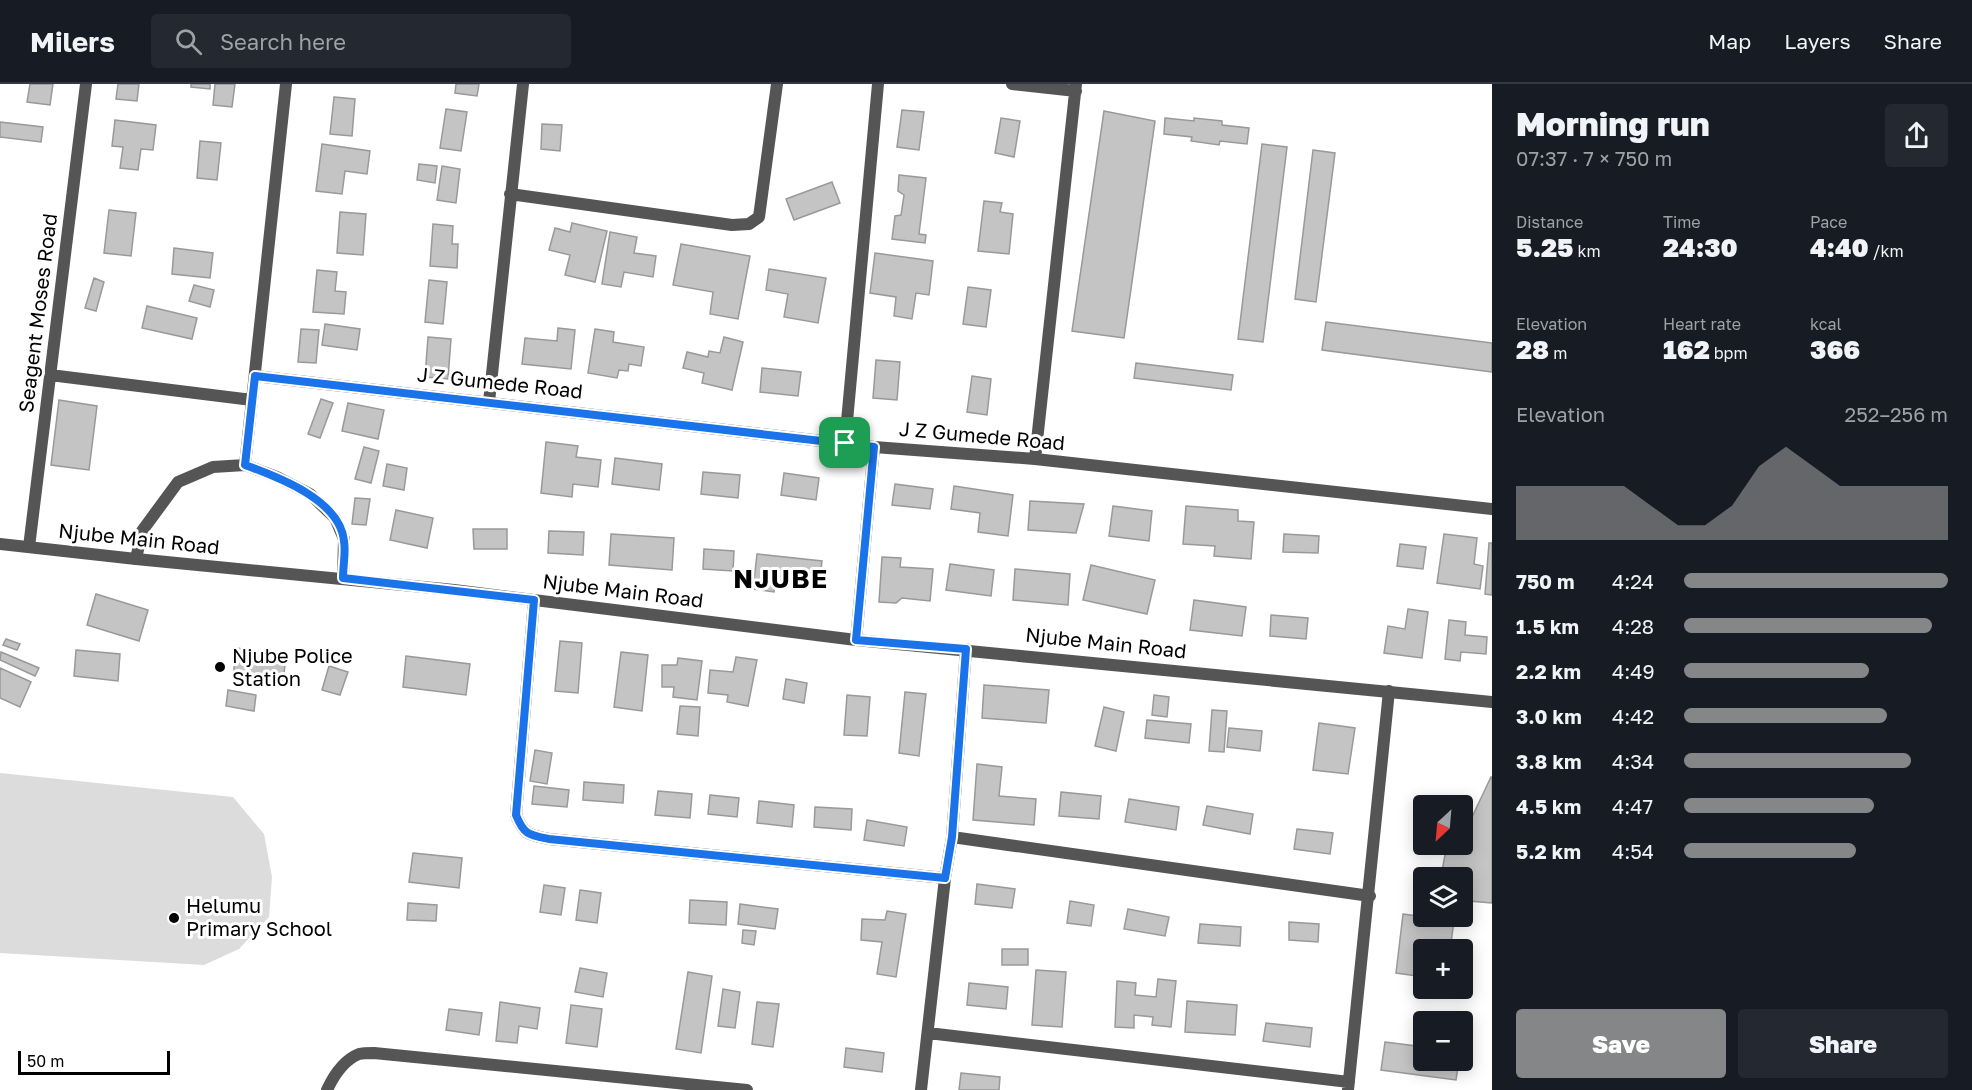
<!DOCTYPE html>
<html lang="en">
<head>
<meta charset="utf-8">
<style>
	body { margin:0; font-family:"Golos Text",sans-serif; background:#242831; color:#f1f3f6; height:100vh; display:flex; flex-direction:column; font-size:22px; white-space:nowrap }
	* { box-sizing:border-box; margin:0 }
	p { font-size:20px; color:#9ea1a6 }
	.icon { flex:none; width:33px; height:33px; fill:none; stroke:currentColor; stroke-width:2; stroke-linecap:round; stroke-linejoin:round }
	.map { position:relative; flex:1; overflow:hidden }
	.details { display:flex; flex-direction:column; background:#171b24; width:480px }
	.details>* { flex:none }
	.needle { width:39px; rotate:206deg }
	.tools { position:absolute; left:1413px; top:711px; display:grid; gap:12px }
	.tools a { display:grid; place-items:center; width:60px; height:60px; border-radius:6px; background:#171b24; box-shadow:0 3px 15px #0003; font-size:30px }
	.scale { position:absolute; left:18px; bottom:15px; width:152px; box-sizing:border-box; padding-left:6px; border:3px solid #000; border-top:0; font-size:16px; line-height:21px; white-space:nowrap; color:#000; -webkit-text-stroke:4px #fff; paint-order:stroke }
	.pin { position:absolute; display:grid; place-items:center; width:51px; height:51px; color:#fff; margin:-26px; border-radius:12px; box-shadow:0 3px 9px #0006 }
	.round { display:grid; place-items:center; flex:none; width:63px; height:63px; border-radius:6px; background:#242831 }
	.headline { display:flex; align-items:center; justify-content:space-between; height:102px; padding:0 24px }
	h1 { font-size:33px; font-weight:800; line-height:45px }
	.figures { display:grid; grid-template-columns:repeat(3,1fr); gap:9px; height:102px; padding:6px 24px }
	.figures div { display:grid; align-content:center }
	.figures b { font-size:26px; font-weight:800 }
	.figures small { font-size:16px; font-weight:400 }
	.figures p { font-size:16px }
	.chart { height:168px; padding:12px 24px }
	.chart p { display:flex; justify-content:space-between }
	.chart svg { width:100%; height:108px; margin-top:6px; fill:#858687; opacity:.7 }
	.primary-button { display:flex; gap:12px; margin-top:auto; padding:12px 24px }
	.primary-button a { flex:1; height:69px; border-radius:6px; background:#858687; color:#fff; font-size:24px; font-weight:800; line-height:69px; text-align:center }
	.primary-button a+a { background:#242831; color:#f1f3f6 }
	ul { padding:0 24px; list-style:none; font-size:20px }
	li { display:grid; grid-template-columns:96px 72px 1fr; align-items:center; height:45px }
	li i { height:15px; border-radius:8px; background:#858687 }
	header { display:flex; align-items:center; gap:36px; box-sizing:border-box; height:84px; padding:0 30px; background:#171b24; border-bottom:2px solid #363941 }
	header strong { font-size:28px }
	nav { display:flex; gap:33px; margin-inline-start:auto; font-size:21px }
	.search { width:420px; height:54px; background:#242831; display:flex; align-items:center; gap:15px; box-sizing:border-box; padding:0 21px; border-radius:6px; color:#9ea1a6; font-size:22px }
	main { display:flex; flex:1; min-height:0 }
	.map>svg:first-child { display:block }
</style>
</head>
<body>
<header>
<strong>Milers</strong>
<div class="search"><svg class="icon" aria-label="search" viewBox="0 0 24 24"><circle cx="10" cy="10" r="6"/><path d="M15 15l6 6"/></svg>Search here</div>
<nav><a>Map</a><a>Layers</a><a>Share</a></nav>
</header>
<main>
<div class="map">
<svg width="1492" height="1006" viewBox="0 0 1492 1006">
	<rect width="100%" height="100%" fill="#fff"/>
	<path fill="#dcdcdc" d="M 0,689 L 233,713 L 264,750 L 272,793 L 269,833 L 239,865 L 204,881 L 0,869 Z"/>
	<path fill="#c4c4c4" stroke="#999" stroke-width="1.5" d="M 30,0 L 53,0 L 50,21 L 27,18 Z
		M 118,0 L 139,0 L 137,17 L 116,15 Z
		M 191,0 L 210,0 L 210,5 L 191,3 Z
		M 215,0 L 235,0 L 232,23 L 213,21 Z
		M 456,0 L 479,0 L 477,12 L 455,9 Z
		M 334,13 L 355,15 L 352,52 L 330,50 Z
		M 446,25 L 467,28 L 461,67 L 440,64 Z
		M 902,26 L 924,28 L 919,66 L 897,63 Z
		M 1104,27 L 1155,37 L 1124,254 L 1072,247 Z
		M 1001,34 L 1020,37 L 1014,73 L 995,69 Z
		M 1165,34 L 1194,37 L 1194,34 L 1222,37 L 1222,41 L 1249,44 L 1247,60 L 1220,57 L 1219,61 L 1191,57 L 1192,53 L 1164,50 Z
		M 115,36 L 156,41 L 153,66 L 141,65 L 138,86 L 120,84 L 123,63 L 112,62 Z
		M 0,38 L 43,43 L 41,58 L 0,53 Z
		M 542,40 L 562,41 L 560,67 L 541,65 Z
		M 200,57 L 221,59 L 217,96 L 197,94 Z
		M 322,60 L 370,67 L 367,90 L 345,87 L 342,110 L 316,107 Z
		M 1262,60 L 1287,63 L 1263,258 L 1238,255 Z
		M 1313,66 L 1335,69 L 1316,218 L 1295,215 Z
		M 419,80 L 437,82 L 435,99 L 417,96 Z
		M 442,82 L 460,85 L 456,119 L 437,116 Z
		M 899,91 L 926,94 L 919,150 L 926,151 L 925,159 L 892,155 L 895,132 L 901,131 L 904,111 L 898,107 Z
		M 832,98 L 840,119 L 794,136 L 786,115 Z
		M 984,117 L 1002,119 L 1000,128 L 1013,130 L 1009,170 L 978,167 Z
		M 109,126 L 136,129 L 131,172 L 104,169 Z
		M 340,128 L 366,130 L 363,171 L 337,169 Z
		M 572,139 L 607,147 L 595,198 L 565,191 L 570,171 L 549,166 L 555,144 L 570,148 Z
		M 433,140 L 453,142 L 452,160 L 458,160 L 457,184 L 430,182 Z
		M 610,148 L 637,153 L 634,169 L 656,172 L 653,193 L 624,188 L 621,203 L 602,200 Z
		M 681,160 L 750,172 L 738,235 L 710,230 L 713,208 L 673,201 Z
		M 174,164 L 213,169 L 210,194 L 172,190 Z
		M 875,169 L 933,177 L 929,211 L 916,209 L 912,235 L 894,232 L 896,213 L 870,209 Z
		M 769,185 L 826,194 L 818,239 L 784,233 L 788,210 L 766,206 Z
		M 317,186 L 337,188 L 335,207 L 346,208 L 344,230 L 313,228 Z
		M 94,194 L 104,198 L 96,227 L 85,224 Z
		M 429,196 L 447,198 L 443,240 L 425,238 Z
		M 194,201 L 214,206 L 210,223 L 189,217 Z
		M 968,203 L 991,206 L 986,243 L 963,240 Z
		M 147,222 L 197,234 L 192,255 L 142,244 Z
		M 1326,238 L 1492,259 L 1492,288 L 1322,266 Z
		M 325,240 L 360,245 L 357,266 L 322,261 Z
		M 558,244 L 575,246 L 571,285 L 522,280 L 525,254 L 557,257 Z
		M 301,245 L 319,246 L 316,279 L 298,278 Z
		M 595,245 L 614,248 L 613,258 L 644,263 L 641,282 L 629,280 L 628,287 L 619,286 L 617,294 L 588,289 Z
		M 428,253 L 451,255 L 448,295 L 425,293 Z
		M 724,253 L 743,258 L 732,306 L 702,299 L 704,289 L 683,284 L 687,268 L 708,273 L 709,267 L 720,269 Z
		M 876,276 L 900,278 L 897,316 L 873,314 Z
		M 1136,279 L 1233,291 L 1231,306 L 1134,294 Z
		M 762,284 L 801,288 L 798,312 L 760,308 Z
		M 972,292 L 991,295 L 987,331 L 967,328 Z
		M 321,315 L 333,319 L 320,354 L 308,350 Z
		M 59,316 L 97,322 L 89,386 L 51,381 Z
		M 348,319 L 384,326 L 378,355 L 342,347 Z
		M 546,358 L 578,362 L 576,373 L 601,376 L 598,403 L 573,400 L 572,413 L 541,409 Z
		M 364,363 L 379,367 L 371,399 L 355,395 Z
		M 615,374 L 662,380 L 659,406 L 612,400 Z
		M 387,380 L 407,384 L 404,406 L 383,402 Z
		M 703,388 L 740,391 L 738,414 L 701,410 Z
		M 784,389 L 819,394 L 816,416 L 781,411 Z
		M 895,400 L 933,405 L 930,425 L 892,421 Z
		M 954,402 L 1013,411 L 1008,452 L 978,448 L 980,429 L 951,425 Z
		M 355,414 L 370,415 L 366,441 L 352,440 Z
		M 1030,417 L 1084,420 L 1076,449 L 1028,446 Z
		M 1113,422 L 1152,427 L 1149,457 L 1109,452 Z
		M 1186,422 L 1238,426 L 1238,437 L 1254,438 L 1251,475 L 1214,472 L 1215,462 L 1183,460 Z
		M 396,426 L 433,434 L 427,464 L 390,456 Z
		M 473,445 L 507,445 L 507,465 L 474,465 Z
		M 549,447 L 584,448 L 583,471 L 548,469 Z
		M 611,450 L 674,454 L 672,486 L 609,481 Z
		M 1284,450 L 1319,452 L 1318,469 L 1283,468 Z
		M 1444,450 L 1477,454 L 1474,480 L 1483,482 L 1480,505 L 1437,499 Z
		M 1489,459 L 1492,459 L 1492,511 L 1485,510 Z
		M 1400,460 L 1426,463 L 1423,485 L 1397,482 Z
		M 704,465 L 734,467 L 733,487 L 703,485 Z
		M 757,470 L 822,477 L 819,503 L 775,498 L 774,508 L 753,505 Z
		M 882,473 L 901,474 L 900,483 L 933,485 L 930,517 L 902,514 L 896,519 L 879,518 Z
		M 950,480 L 994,486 L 991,512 L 946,506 Z
		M 1091,481 L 1155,496 L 1147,530 L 1083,516 Z
		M 1015,485 L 1070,490 L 1068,521 L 1013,516 Z
		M 96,510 L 148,526 L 139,557 L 87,541 Z
		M 1194,516 L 1246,523 L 1242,552 L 1190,546 Z
		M 1408,525 L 1428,528 L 1422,574 L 1384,569 L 1388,542 L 1405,545 Z
		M 1271,531 L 1308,534 L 1306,555 L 1270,552 Z
		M 1449,536 L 1466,538 L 1465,551 L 1487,553 L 1486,570 L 1461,568 L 1460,577 L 1445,575 Z
		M 6,555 L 20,560 L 17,566 L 3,561 Z
		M 560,557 L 582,559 L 578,609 L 555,607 Z
		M 236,564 L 286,570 L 283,601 L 233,595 Z
		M 76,566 L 120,570 L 118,597 L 74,592 Z
		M 1,568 L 39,584 L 35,592 L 0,576 Z
		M 621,568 L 648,571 L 642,627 L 614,623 Z
		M 406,572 L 470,580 L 466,611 L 403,603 Z
		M 736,573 L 757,576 L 748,622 L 727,618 L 728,611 L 708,609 L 710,586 L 733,588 Z
		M 678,574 L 702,577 L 697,616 L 673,613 L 674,603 L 662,603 L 662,581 L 677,581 Z
		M 329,582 L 348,588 L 340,611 L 322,606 Z
		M 0,584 L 31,598 L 20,623 L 0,614 Z
		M 786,595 L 807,599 L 804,619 L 783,615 Z
		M 984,601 L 1049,606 L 1046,639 L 982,634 Z
		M 228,606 L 256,611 L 254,627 L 226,622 Z
		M 905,608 L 926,610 L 919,672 L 899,669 Z
		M 847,611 L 870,613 L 867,652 L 844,651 Z
		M 1154,611 L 1169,613 L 1167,633 L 1152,631 Z
		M 680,622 L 700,623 L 698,652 L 677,650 Z
		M 1104,623 L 1124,628 L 1116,667 L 1095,662 Z
		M 1212,626 L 1227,627 L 1224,668 L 1209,667 Z
		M 1147,636 L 1191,640 L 1189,659 L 1145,654 Z
		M 1319,639 L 1355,644 L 1348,690 L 1313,686 Z
		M 1229,644 L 1262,647 L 1260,667 L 1227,663 Z
		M 535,666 L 552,669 L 547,700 L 530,697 Z
		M 977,680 L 1002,683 L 999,712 L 1036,715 L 1034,741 L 973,736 Z
		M 1491,693 L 1492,693 L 1492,819 L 1469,817 L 1466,796 L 1442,787 L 1447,760 L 1462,760 L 1462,734 L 1472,733 Z
		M 584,698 L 624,701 L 623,719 L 583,716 Z
		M 534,702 L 569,706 L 567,723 L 532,720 Z
		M 658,707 L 692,710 L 690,734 L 655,731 Z
		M 1061,708 L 1101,712 L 1099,735 L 1059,732 Z
		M 710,711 L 739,714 L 737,733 L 708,730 Z
		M 1129,715 L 1179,723 L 1176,746 L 1125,738 Z
		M 759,717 L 794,721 L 792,743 L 757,739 Z
		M 1207,722 L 1253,730 L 1250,750 L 1203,741 Z
		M 815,723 L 852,725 L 851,746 L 814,743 Z
		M 867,736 L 907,743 L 904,762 L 864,756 Z
		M 1297,745 L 1333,749 L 1330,770 L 1294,765 Z
		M 413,769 L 462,774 L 459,804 L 409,798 Z
		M 977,800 L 1015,805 L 1012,824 L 975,820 Z
		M 544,801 L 565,804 L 561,831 L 540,828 Z
		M 580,806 L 601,809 L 597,839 L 576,836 Z
		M 690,816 L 727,818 L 726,841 L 689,839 Z
		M 1070,817 L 1094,821 L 1091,842 L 1067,839 Z
		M 408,819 L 437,821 L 436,837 L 407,836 Z
		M 740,820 L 778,825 L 775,845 L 738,840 Z
		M 1128,825 L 1169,833 L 1165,852 L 1124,845 Z
		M 887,827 L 906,830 L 896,893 L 877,890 L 882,858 L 861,856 L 862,835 L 885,836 Z
		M 1403,830 L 1454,837 L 1450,866 L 1424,866 L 1424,893 L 1396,889 Z
		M 1289,838 L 1319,840 L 1318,858 L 1289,856 Z
		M 1200,840 L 1241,843 L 1240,862 L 1198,859 Z
		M 743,846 L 756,847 L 754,861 L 742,859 Z
		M 1002,865 L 1028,865 L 1028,881 L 1002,881 Z
		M 580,884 L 607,889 L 603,913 L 575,908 Z
		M 1036,886 L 1066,888 L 1062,943 L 1032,941 Z
		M 688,888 L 712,892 L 701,969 L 676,965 Z
		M 1158,895 L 1176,897 L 1171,943 L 1152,941 L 1153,933 L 1134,931 L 1134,944 L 1115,943 L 1117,897 L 1136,899 L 1135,911 L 1156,913 Z
		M 969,899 L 1008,903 L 1006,925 L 967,921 Z
		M 723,905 L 740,908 L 735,944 L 718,942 Z
		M 1187,917 L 1237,921 L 1235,951 L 1185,948 Z
		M 500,918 L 540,924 L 537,945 L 519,942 L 517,959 L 496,957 Z
		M 757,918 L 779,920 L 773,963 L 752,960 Z
		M 571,921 L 602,925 L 597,963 L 566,959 Z
		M 449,925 L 482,929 L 479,951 L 446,946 Z
		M 1266,939 L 1312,944 L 1310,963 L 1263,957 Z
		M 1385,958 L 1424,963 L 1424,976 L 1459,976 L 1456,996 L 1381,986 Z
		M 846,964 L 884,969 L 882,988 L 844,983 Z
		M 961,989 L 1000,993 L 999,1006 L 959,1006 Z"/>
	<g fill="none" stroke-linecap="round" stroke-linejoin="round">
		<path stroke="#555" stroke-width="12" d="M 1012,0 L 1076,7
			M 510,110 L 732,141 L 749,140 L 759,133 L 777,0
			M 50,291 L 252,316
			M 255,292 L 874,363 L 1035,375 L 1492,425
			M 489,318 L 523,0
			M 845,359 L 878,0
			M 1035,375 L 1076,0
			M 245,381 L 286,0
			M 29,463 L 86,0
			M 136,475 L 142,447 L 178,398 L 213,383 L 245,381 L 277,393 L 310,410 L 335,434 L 344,455 L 343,494
			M 534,516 L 516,731 C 524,751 529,751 549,755 L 945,794
			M 856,556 L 874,363
			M 952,753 L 1370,812
			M 928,949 L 1349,998
			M 327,1006 C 333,993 344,976 359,970 C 363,969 369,969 374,969 L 747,1006
			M 921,1006 L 945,794 L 952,753 L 966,565
			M 1348,1006 L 1389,607"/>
		<path stroke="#555" stroke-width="12" d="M 0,460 L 136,475 L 454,506 L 856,556 L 1492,618"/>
	</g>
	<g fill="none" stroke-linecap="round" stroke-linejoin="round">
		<g stroke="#fff" stroke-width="12">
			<path id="route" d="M 255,292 L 874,363 L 856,556 L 966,565 L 952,753 L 945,794 L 549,755 C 529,751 524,751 516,731 L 534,516 L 343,494 C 343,482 346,468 344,457 C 340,416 278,393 245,381 Z"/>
		</g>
		<use href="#route" stroke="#1a73e8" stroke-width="8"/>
	</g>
	<g fill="#000" stroke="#fff" stroke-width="2">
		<circle cx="220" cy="583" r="6"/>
		<circle cx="174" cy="834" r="6"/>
	</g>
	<g text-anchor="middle" stroke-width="6" stroke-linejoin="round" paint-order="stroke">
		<g font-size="20" fill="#000" stroke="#fff">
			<text transform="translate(38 229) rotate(-83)" y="7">Seagent Moses Road</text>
			<text transform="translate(500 299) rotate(6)" y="7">J Z Gumede Road</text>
			<text transform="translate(982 352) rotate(5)" y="7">J Z Gumede Road</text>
			<text transform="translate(139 455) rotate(6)" y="7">Njube Main Road</text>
			<text transform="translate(623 507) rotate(7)" y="7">Njube Main Road</text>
			<text transform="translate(1106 559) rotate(6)" y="7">Njube Main Road</text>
		</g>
		<g font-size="20" fill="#000" stroke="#fff" text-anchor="start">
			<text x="232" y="579">Njube Police<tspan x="232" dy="23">Station</tspan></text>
			<text x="186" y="829">Helumu<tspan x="186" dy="23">Primary School</tspan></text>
		</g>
		<g font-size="26" font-weight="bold" letter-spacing="1.5" fill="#000" stroke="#fff">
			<text x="781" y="504">NJUBE</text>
		</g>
	</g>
</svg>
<div class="tools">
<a><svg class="needle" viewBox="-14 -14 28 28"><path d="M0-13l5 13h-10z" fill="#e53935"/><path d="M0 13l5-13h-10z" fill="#9ea1a6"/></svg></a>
<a><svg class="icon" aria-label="layers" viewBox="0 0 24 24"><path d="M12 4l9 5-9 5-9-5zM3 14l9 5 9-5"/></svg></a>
<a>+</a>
<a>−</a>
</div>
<div class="scale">50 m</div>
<div class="pin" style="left:845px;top:359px;background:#1e9e55"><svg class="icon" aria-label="arrive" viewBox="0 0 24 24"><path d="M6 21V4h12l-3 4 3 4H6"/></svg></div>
</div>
<section class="details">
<div class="headline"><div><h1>Morning run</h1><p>07:37 · 7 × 750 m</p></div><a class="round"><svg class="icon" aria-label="share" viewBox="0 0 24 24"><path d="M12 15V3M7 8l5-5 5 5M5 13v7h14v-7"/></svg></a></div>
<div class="figures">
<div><p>Distance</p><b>5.25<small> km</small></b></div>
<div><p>Time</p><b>24:30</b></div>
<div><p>Pace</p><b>4:40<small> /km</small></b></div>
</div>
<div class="figures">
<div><p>Elevation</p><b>28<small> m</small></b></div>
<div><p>Heart rate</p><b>162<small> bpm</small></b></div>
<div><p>kcal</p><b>366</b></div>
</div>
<div class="chart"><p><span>Elevation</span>252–256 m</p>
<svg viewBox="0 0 160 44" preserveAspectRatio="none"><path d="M0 44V22L10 22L20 22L30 22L40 22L50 30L60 38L70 38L80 30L90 14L100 6L110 14L120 22L130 22L140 22L150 22L160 22V44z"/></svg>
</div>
<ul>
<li><b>750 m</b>4:24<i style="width:100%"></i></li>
<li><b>1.5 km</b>4:28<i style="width:94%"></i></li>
<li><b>2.2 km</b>4:49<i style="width:70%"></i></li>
<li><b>3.0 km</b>4:42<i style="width:77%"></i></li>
<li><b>3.8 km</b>4:34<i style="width:86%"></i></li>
<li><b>4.5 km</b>4:47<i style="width:72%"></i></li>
<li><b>5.2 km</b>4:54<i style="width:65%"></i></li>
</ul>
<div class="primary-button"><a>Save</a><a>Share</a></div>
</section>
</main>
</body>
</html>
